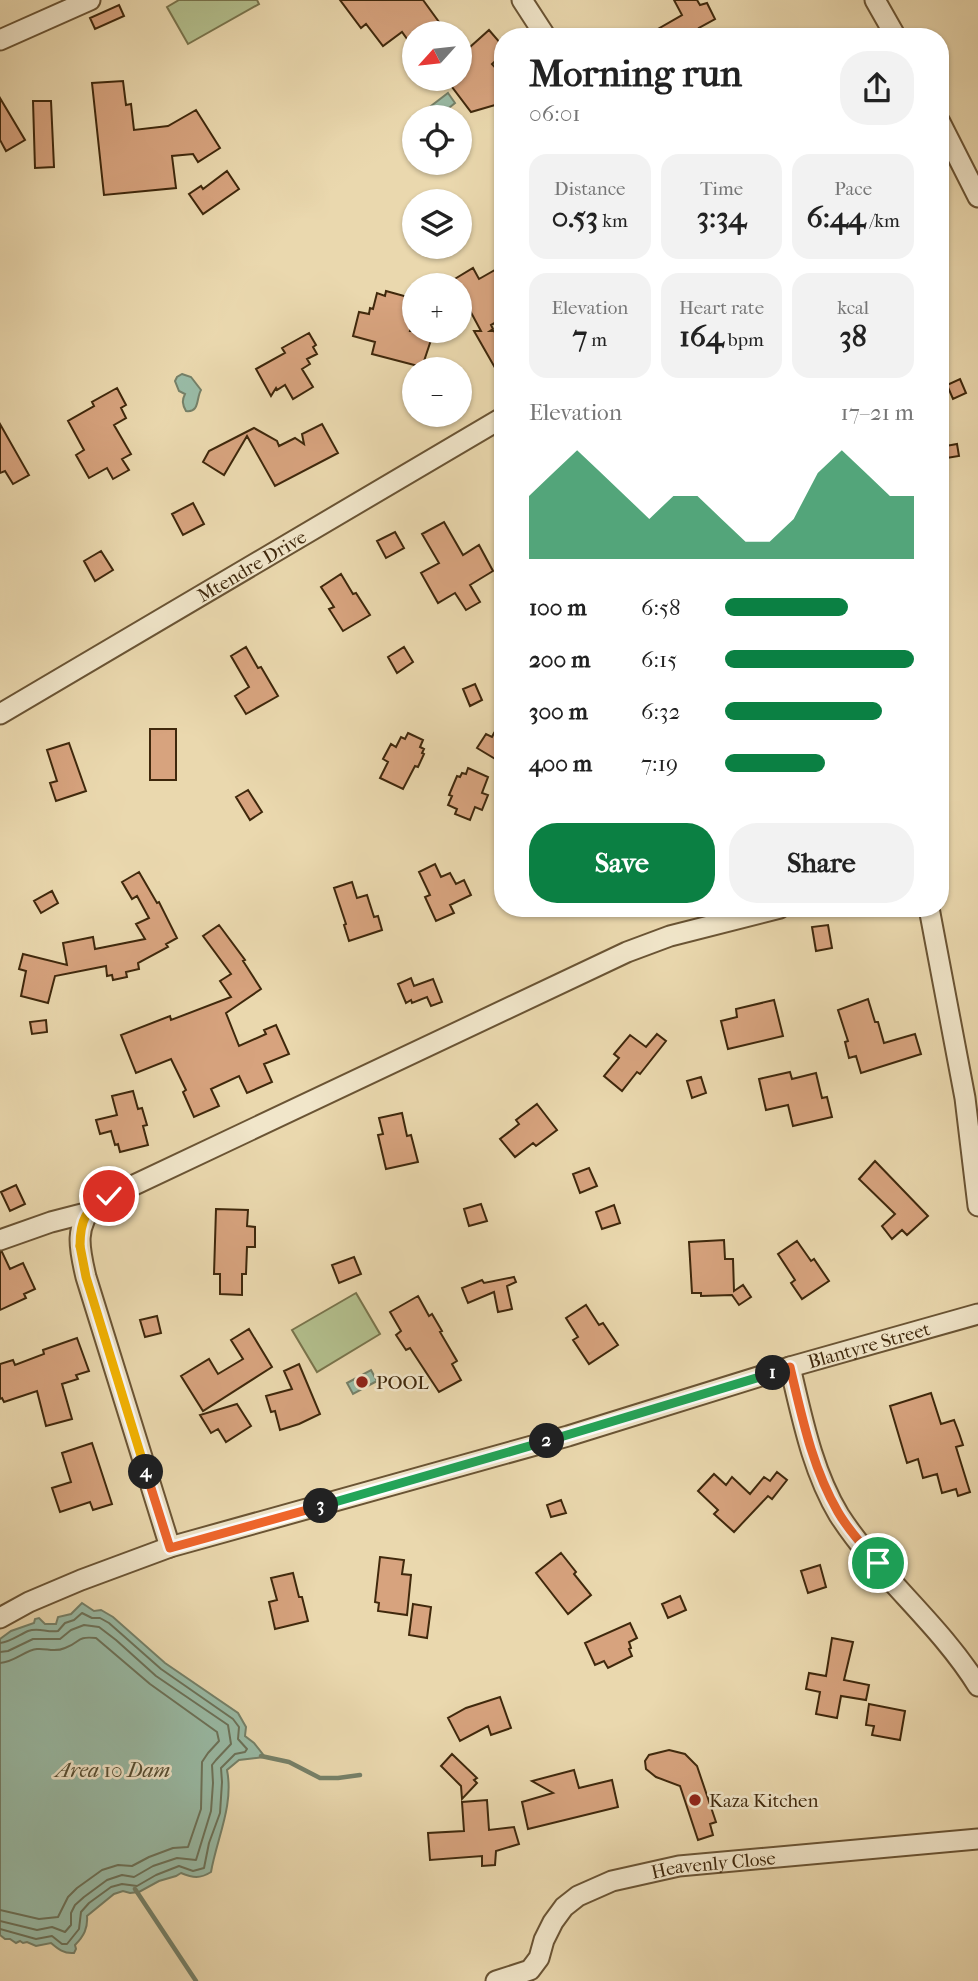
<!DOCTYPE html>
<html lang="en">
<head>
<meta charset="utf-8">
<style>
	body { margin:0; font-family:"IM FELL French Canon",serif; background:#f2f2f2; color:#222; height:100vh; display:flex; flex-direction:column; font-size:26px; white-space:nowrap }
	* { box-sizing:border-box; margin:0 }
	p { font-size:23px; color:#767676 }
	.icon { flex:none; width:38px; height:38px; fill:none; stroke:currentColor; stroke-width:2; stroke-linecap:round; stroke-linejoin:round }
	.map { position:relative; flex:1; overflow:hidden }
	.sheet { position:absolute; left:494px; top:28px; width:455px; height:889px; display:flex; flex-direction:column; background:#fff; border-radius:28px; box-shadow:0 2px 5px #0004 }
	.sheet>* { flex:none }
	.needle { width:46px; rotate:243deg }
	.fabs { position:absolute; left:402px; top:21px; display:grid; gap:14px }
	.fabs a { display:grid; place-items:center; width:70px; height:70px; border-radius:50%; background:#fff; box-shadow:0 2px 5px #0004; font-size:35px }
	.pin { position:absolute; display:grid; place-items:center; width:60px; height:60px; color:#fff; margin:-30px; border:4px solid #fff; border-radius:50%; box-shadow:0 2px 7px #0007 }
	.km { position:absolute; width:35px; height:35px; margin:-18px; border-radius:50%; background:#222; color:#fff; font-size:19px; line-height:35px; text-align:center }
	.round { display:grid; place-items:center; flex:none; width:74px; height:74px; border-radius:28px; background:#f2f2f2 }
	.headline { display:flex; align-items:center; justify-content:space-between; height:119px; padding:0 35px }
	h1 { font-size:38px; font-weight:700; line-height:52px }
	.stats { display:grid; grid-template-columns:repeat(3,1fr); gap:10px; height:119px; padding:7px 35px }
	.stats div { display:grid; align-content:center; border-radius:18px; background:#f2f2f2; text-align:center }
	.stats b { font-size:30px; font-weight:700 }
	.stats small { font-size:19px; font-weight:400 }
	.stats p { font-size:19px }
	.chart { height:196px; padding:14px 35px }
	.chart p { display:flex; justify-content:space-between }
	.chart svg { width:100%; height:126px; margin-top:7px; fill:#0b8043; opacity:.7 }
	.action { display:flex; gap:14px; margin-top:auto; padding:14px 35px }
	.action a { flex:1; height:80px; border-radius:28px; background:#0b8043; color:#fff; font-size:28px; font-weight:700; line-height:80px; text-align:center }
	.action a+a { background:#f2f2f2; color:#222 }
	ul { padding:0 35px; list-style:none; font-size:23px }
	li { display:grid; grid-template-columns:112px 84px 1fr; align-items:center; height:52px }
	li i { height:18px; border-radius:9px; background:#0b8043 }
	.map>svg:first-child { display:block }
</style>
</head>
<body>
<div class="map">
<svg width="978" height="1981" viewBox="0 0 978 1981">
	<rect width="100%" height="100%" fill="#ead8ae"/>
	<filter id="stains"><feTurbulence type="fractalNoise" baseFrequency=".00286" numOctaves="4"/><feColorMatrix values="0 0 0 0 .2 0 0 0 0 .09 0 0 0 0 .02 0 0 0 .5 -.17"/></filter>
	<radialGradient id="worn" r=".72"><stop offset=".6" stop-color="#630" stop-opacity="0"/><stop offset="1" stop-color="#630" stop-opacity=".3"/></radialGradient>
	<path fill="#b3bf8d" stroke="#79744c" stroke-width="2" d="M 179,0 L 257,0 L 259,4 L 188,44 L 167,7 Z
		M 356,1293 L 380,1334 L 317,1372 L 292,1330 Z"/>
	<path fill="#99bba6" stroke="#758068" stroke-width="2" d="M 448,93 L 455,103 L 444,112 L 446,117 L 431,117 L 427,109 Z
		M 182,374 L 191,377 L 201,390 C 196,398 200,413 186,411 C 182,404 182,400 185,394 L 179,391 L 175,381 L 177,377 Z
		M 371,1370 L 377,1381 L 353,1394 L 347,1383 Z
		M 82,1603 L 94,1611 L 101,1610 L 113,1617 L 165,1663 L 238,1713 L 246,1727 L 245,1736 L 254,1743 L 265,1757 L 239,1760 L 227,1770 C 234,1805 217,1838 211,1872 C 200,1879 193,1878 181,1873 L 176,1876 L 159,1881 L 139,1892 L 130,1893 L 123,1891 L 114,1894 L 87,1916 C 88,1928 84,1936 75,1945 L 76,1949 L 74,1953 C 64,1954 58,1949 51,1943 L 36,1946 L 27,1942 L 23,1943 L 20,1941 L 16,1943 L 10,1939 L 5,1939 L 0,1935 L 0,1639 L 11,1631 L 34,1623 L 35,1619 L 39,1618 L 45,1624 L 56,1624 L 58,1617 L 71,1614 Z"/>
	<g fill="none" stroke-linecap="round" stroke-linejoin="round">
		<path stroke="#6c7259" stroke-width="2" d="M 0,1643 C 10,1642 19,1635 28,1631 C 39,1627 47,1633 58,1631 L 65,1623 L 74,1620 L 82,1613 L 92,1618 L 100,1618 L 109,1623 L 161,1669 L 233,1719 L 239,1727 L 238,1739 L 247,1749 L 245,1752 L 235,1754 L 221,1768 L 222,1782 L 220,1813 L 209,1843 L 204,1868 L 193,1871 L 179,1866 L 156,1875 L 137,1886 L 122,1884 L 111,1887 L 89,1903 L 81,1912 L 79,1929 L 67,1944 L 62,1944 L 52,1936 L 36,1939 L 0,1929
			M 0,1652 L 8,1651 L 33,1639 L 60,1639 L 71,1630 L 84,1625 L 99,1627 L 116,1640 L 156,1676 L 228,1725 L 231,1744 L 216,1760 L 212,1765 L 213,1783 L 211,1811 L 196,1860 L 177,1858 L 153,1866 L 134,1877 L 122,1875 L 107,1880 L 84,1897 L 75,1905 L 71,1913 L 71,1925 L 65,1932 L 52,1927 L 37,1930 L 0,1921
			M 0,1663 C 15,1662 25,1650 37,1649 C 47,1648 54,1653 65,1648 C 82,1642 75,1636 96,1638 L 150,1684 L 217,1732 L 219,1741 L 208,1753 L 202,1762 L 201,1809 L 188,1847 L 173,1848 L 149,1857 L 132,1866 L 118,1865 L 102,1870 L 77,1888 L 68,1897 L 58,1917 L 39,1919 L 0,1910"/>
		<path stroke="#758068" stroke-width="4.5" d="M 261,1756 L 289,1762 L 320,1778 L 338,1778 L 360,1775
			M 135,1889 L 196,1981"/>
	</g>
	<path fill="#d7a37e" stroke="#3f280c" stroke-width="2" d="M 340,0 L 423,0 L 447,33 L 415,33 L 415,50 L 402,32 L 383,46 L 366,24 L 361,28 Z
		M 674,0 L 697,0 L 700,5 L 707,3 L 715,19 L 699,28 L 704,37 L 644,37 L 682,15 Z
		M 119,5 L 124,16 L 95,29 L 90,18 Z
		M 489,30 L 502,45 L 502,55 L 492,64 L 502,75 L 502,103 L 471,112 L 446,79 L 460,79 L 460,56 Z
		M 123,81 L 126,105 L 131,104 L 134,130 L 168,126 L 196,110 L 220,148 L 198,162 L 193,154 L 172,156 L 176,188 L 104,195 L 92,83 Z
		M 0,98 L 25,140 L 6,151 L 0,140 Z
		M 33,101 L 51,101 L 54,167 L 35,168 Z
		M 227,171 L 239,189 L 203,214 L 189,194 L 201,186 L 203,189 Z
		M 502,266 L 502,319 L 491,325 L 493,329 L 490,331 L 494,331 L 502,345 L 502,380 L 474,331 L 481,331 L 460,292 L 460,285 L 456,285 L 453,280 L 473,268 L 479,279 Z
		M 386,291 L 415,299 L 415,313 L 410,331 L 434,331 L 422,367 L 372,354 L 375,342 L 353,336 L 359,312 L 369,314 L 370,308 L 373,309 L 377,293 L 385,296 Z
		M 309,333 L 316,345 L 313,347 L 317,354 L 307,359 L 310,364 L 302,369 L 313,387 L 293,399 L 285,385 L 277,390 L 276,388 L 271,396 L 256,369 L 285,353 L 282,348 Z
		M 960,379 L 966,393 L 953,399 L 947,385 Z
		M 117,388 L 126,405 L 121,408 L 126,418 L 114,425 L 131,454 L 122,459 L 129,470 L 113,479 L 107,468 L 89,478 L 76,455 L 84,450 L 68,421 L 94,406 L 92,402 Z
		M 0,424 L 29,475 L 13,484 L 5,471 L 0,473 Z
		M 322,424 L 338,453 L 275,486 L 247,436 L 224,475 L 203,462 L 209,451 L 254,428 L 277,441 L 279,446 L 295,438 L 304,444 L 302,434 Z
		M 957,444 L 959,456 L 940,459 L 940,447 Z
		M 193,503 L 204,524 L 183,535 L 172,514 Z
		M 444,522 L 463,555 L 479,545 L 493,571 L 470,585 L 480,602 L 466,610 L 455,593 L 438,603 L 421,573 L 439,563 L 422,534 Z
		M 395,532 L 404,548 L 386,558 L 377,541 Z
		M 101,551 L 113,570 L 95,581 L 84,561 Z
		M 341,574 L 353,594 L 356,593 L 370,615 L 343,631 L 329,609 L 334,607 L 321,587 Z
		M 246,647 L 258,668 L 261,667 L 278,696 L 246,714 L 235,696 L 249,687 L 231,656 Z
		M 404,647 L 413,662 L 397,673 L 388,657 Z
		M 475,684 L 482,700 L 470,706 L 463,689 Z
		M 150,729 L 176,729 L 176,780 L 150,780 Z
		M 408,733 L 423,740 L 420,747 L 424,749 L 422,753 L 424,754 L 418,767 L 415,766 L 403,789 L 380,778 L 388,762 L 383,759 L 391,744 L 396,747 L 401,737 L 405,739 Z
		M 494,733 L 502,738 L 502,763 L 477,748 L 486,734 L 492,737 Z
		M 69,743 L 86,791 L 56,801 L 50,783 L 57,781 L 47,750 Z
		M 468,768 L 488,777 L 482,793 L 488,795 L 482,810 L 475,807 L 470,820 L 455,814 L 457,809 L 448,805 L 452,796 L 449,795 L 457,776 L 460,777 L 462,773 L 466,774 Z
		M 248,790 L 262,812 L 250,820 L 236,797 Z
		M 435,864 L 441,877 L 450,873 L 456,884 L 464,880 L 471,895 L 450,905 L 454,913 L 436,921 L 425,897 L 430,895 L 419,872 Z
		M 139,872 L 157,903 L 159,902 L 177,938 L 166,944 L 168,947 L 138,963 L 139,969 L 126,972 L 127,977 L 113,980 L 112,975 L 107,976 L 106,966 L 55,976 L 48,1003 L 21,996 L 26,971 L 19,969 L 23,954 L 67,965 L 63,943 L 93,937 L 95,949 L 145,939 L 136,924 L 149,918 L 137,896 L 132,899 L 122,882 Z
		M 352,882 L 357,898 L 367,895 L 374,917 L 378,916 L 382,930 L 349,941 L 344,925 L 346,924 L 334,888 Z
		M 52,891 L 58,903 L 41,913 L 34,901 Z
		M 219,925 L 245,960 L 243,961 L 261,989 L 226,1013 L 239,1046 L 266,1034 L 264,1030 L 276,1025 L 289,1054 L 264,1064 L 272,1082 L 247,1093 L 239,1076 L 211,1089 L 219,1106 L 194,1117 L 183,1092 L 186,1090 L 171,1059 L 136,1073 L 121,1035 L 170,1016 L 171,1020 L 231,997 L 220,981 L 231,974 L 203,936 Z
		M 828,925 L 832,948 L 816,951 L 812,927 Z
		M 411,978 L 414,986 L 433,979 L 442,1002 L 431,1006 L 427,997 L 412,1003 L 411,1000 L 406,1003 L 398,984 Z
		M 868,999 L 875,1022 L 878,1022 L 884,1043 L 915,1034 L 921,1054 L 861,1073 L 856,1056 L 849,1058 L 845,1042 L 848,1041 L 838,1010 Z
		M 774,1000 L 783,1036 L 728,1049 L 721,1021 L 737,1017 L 736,1009 Z
		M 46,1020 L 47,1032 L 32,1034 L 30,1022 Z
		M 657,1034 L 666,1041 L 640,1074 L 637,1072 L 622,1091 L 604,1076 L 619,1058 L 614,1054 L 630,1035 L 646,1047 Z
		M 790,1072 L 792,1079 L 816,1073 L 822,1098 L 827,1097 L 832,1117 L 793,1126 L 788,1105 L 766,1110 L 759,1079 Z
		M 701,1077 L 706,1093 L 692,1098 L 687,1081 Z
		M 133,1091 L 138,1109 L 142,1108 L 147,1125 L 143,1126 L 148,1145 L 120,1152 L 118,1144 L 115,1145 L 111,1131 L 100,1134 L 96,1120 L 117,1115 L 112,1096 Z
		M 537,1104 L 557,1130 L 536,1146 L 533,1143 L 515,1157 L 500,1139 L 519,1124 L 516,1120 Z
		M 402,1113 L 407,1136 L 411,1135 L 418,1162 L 386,1169 L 378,1135 L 383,1134 L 379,1118 Z
		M 875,1161 L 928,1216 L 907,1235 L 902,1230 L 892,1239 L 882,1226 L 895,1214 L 859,1179 Z
		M 589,1168 L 597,1186 L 580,1193 L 573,1174 Z
		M 16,1185 L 25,1204 L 10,1211 L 1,1192 Z
		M 481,1204 L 487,1221 L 469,1226 L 464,1209 Z
		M 614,1205 L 620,1223 L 602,1229 L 596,1212 Z
		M 216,1209 L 248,1210 L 247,1226 L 255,1227 L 255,1247 L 247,1247 L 246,1274 L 242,1274 L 242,1295 L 220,1294 L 220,1274 L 214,1274 Z
		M 724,1240 L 725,1259 L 733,1259 L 734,1291 L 743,1285 L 751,1297 L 739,1305 L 732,1295 L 701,1296 L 701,1293 L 692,1293 L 689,1242 Z
		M 797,1241 L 811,1261 L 814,1259 L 829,1281 L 802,1299 L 791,1283 L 795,1280 L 778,1254 Z
		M 0,1252 L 2,1252 L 10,1269 L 23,1263 L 35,1289 L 24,1294 L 26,1298 L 0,1310 Z
		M 354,1257 L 361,1274 L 339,1283 L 332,1265 Z
		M 514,1277 L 516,1282 L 507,1286 L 512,1309 L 498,1312 L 494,1292 L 468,1303 L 462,1288 L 482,1280 L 484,1283 Z
		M 418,1296 L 429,1316 L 432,1314 L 442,1331 L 440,1332 L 457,1361 L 452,1364 L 461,1380 L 439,1392 L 410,1348 L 406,1350 L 396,1335 L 401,1331 L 390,1312 Z
		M 586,1305 L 599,1325 L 603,1323 L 618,1345 L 589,1364 L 573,1340 L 578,1337 L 566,1318 Z
		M 157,1316 L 161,1333 L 145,1337 L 140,1320 Z
		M 249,1329 L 272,1367 L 203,1411 L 181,1376 L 209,1359 L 218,1374 L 243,1359 L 231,1340 Z
		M 77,1338 L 89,1371 L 76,1375 L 78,1379 L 62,1384 L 72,1419 L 46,1426 L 37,1391 L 4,1402 L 2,1398 L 0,1399 L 0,1364 L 13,1360 L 15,1365 L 44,1354 L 43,1350 Z
		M 299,1364 L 320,1414 L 299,1424 L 280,1430 L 275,1411 L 271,1412 L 266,1396 L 292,1389 L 284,1371 Z
		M 931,1393 L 941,1424 L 954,1420 L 959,1433 L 963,1445 L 956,1447 L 970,1492 L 958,1496 L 956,1489 L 942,1493 L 937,1474 L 923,1478 L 918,1459 L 907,1463 L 890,1406 Z
		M 237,1404 L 251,1426 L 226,1442 L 218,1429 L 211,1433 L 200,1415 Z
		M 92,1443 L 112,1504 L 93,1510 L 90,1502 L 60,1512 L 52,1488 L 71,1482 L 62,1453 Z
		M 777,1472 L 787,1480 L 772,1499 L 768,1496 L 734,1532 L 714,1514 L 718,1510 L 698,1491 L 714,1474 L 726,1485 L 732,1477 L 750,1494 L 764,1477 L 770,1481 Z
		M 561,1500 L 566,1513 L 551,1517 L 547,1505 Z
		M 561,1553 L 576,1572 L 574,1574 L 591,1595 L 568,1614 L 536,1573 Z
		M 380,1557 L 404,1560 L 402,1574 L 411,1575 L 407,1615 L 378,1611 L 379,1603 L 375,1602 Z
		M 820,1565 L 826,1587 L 808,1593 L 801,1571 Z
		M 293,1573 L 299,1597 L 302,1597 L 308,1621 L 275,1629 L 269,1602 L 277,1600 L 271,1578 Z
		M 680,1596 L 686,1610 L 668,1618 L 662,1604 Z
		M 413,1604 L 431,1607 L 427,1638 L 409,1635 Z
		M 630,1623 L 637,1638 L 629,1642 L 631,1648 L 629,1649 L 632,1656 L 608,1668 L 604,1661 L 595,1665 L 585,1643 Z
		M 832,1638 L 853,1642 L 844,1680 L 869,1685 L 866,1700 L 841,1696 L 837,1718 L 816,1714 L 820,1692 L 806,1689 L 809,1673 L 826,1676 Z
		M 500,1697 L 511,1728 L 491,1735 L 488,1726 L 460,1741 L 448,1718 L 466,1708 Z
		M 869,1704 L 905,1711 L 900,1740 L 872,1735 L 874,1726 L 866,1725 Z
		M 669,1750 L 685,1754 L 697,1766 L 716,1822 L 710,1824 L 713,1835 L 698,1840 L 680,1786 L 656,1777 L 646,1769 L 645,1761 L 649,1755 Z
		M 452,1754 L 477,1778 L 474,1780 L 477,1783 L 462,1799 L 461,1786 L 441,1766 Z
		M 574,1770 L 579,1788 L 612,1780 L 618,1807 L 528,1829 L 522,1802 L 553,1793 L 532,1781 Z
		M 487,1800 L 489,1830 L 514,1827 L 519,1844 L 496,1851 L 495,1865 L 482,1866 L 482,1856 L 430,1860 L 428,1833 L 464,1831 L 462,1802 Z"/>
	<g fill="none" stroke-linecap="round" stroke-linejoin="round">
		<g stroke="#6a5434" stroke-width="23">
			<g id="minor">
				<path d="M 522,0 L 546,37"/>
				<path d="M 875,0 L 896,37"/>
				<path d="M 0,40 L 90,0"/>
				<path d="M 940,122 L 978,197"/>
				<path id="s1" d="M 0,714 L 502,418"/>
				<path d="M 929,908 L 965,1098 L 978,1206"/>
				<path d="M 0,1240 L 51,1222 L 86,1213"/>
				<path d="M 790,1367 C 802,1417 812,1470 839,1515 C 879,1577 939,1623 978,1686"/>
				<path d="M 170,1547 L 86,1277 C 79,1248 74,1226 96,1203 L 627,952 L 670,936 L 780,908"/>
				<path id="s2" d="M 0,1618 L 29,1602 L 81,1580 L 170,1547 L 568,1436 L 790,1367 L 978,1314"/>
				<path id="s3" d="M 496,1981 L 530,1970 L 539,1958 L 544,1940 L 553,1922 L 564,1907 L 578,1896 L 612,1881 L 679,1866 L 978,1839"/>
			</g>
		</g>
		<use href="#minor" stroke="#f1e6ca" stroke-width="19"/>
	</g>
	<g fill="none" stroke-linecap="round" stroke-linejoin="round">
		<g stroke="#fff" stroke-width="14">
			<path id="split-1" d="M 773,1373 L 790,1367 C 802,1417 812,1467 838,1512 C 849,1531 864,1547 878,1563"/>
		</g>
		<g stroke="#fff" stroke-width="14">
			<path id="split-2" d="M 547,1441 L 773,1373"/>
		</g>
		<g stroke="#fff" stroke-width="14">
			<path id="split-3" d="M 321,1506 L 547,1441"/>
		</g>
		<g stroke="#fff" stroke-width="14">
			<path id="split-4" d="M 146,1472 L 170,1548 L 321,1506"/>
		</g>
		<g stroke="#fff" stroke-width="14">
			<path id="split-5" d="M 80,1246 L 86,1277 L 146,1472"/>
		</g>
		<g stroke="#fff" stroke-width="14">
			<path id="split-6" d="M 80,1246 C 80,1220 86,1208 109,1196"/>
		</g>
		<use href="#split-1" stroke="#f0652b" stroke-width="9"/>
		<use href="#split-2" stroke="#22a559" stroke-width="9"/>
		<use href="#split-3" stroke="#22a559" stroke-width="9"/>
		<use href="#split-4" stroke="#f0652b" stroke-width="9"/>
		<use href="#split-5" stroke="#f5b400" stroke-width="9"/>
		<use href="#split-6" stroke="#f5b400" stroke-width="9"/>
	</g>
	<g fill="#8f2418" stroke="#f1e6ca" stroke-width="2.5">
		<circle cx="362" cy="1382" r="7"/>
		<circle cx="695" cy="1800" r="7"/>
	</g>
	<g text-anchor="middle" stroke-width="5" stroke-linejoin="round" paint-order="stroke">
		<g font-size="19" fill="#3f280c" stroke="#f1e6ca">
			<text dy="7" stroke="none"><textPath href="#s1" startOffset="292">Mtendre Drive</textPath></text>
			<text dy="7" stroke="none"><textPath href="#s2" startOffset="912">Blantyre Street</textPath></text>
			<text dy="7" stroke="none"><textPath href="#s3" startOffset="266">Heavenly Close</textPath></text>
		</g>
		<g font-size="19" fill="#3f280c" stroke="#f1e6ca" text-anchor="start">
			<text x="376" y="1389">POOL</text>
			<text x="709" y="1807">Kaza Kitchen</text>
		</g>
		<g font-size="21" font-style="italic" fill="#564d32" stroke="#f1e6ca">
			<text x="113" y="1777">Area 10 Dam</text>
		</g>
	</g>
	<rect width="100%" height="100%" filter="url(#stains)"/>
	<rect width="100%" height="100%" fill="url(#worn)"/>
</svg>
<div class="fabs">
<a><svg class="needle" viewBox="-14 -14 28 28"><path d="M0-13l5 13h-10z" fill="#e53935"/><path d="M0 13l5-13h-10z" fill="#767676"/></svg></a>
<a><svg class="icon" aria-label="locate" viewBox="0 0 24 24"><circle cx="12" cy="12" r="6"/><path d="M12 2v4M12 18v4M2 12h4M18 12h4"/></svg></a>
<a><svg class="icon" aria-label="layers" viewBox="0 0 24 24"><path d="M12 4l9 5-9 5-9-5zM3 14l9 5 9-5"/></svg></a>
<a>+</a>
<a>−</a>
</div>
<div class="pin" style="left:878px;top:1563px;background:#1e9e55"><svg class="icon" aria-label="arrive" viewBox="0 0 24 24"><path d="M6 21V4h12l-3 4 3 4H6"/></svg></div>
<div class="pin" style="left:109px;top:1196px;background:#d93025"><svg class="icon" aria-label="check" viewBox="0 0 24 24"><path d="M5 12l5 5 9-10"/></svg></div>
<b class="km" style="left:773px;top:1373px">1</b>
<b class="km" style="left:547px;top:1441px">2</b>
<b class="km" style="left:321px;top:1506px">3</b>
<b class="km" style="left:146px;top:1472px">4</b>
<section class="sheet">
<div class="headline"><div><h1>Morning run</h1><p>06:01</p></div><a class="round"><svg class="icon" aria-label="share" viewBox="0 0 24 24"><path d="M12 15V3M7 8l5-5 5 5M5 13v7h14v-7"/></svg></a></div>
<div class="stats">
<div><p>Distance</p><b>0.53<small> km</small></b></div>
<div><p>Time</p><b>3:34</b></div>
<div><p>Pace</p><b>6:44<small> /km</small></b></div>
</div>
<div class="stats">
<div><p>Elevation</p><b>7<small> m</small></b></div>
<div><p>Heart rate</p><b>164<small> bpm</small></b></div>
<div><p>kcal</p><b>38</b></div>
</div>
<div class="chart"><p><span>Elevation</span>17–21 m</p>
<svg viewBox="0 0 160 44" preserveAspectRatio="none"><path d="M0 44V22L10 14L20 6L30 14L40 22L50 30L60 22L70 22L80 30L90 38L100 38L110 30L120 14L130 6L140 14L150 22L160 22V44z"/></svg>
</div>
<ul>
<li><b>100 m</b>6:58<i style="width:65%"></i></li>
<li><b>200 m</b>6:15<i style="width:100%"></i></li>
<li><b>300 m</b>6:32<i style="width:83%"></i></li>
<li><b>400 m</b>7:19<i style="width:53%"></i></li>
</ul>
<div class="action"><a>Save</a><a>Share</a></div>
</section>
</div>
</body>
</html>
